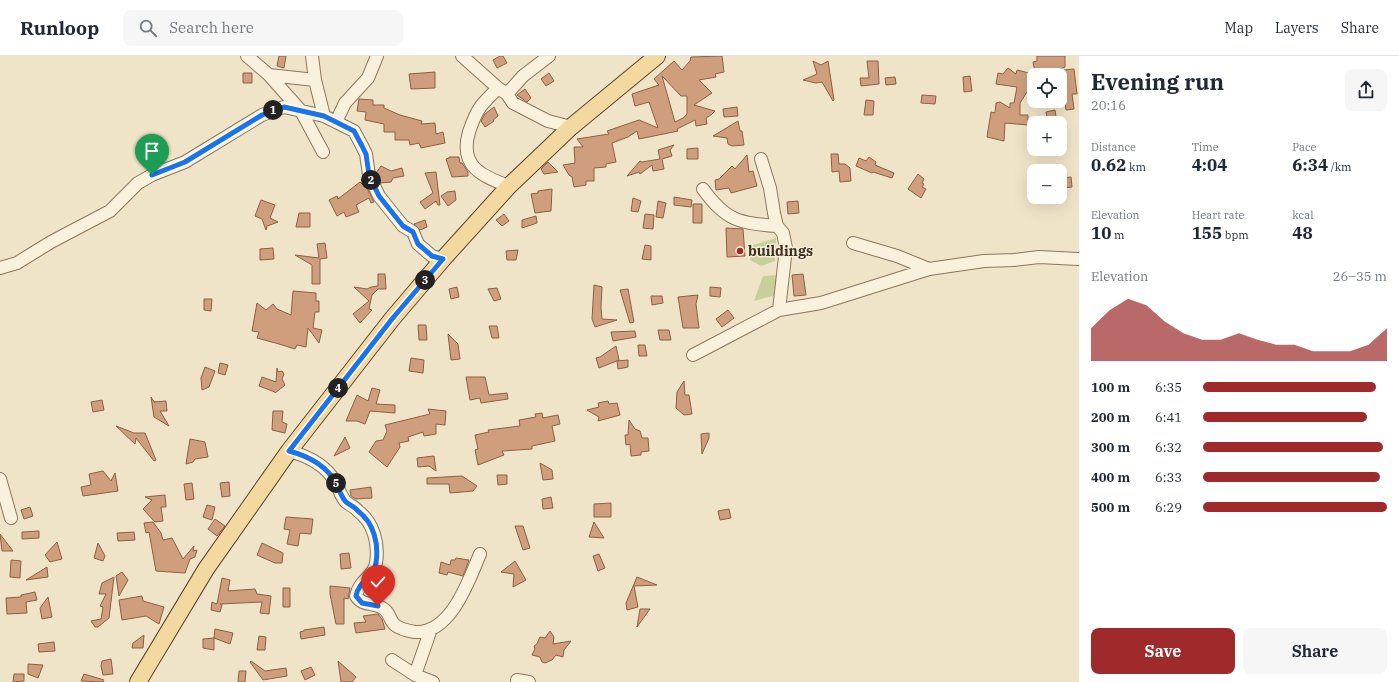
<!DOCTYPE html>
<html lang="en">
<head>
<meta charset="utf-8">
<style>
	body { margin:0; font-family:"IBM Plex Serif",serif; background:#f6f6f7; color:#1f2937; height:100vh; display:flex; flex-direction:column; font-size:15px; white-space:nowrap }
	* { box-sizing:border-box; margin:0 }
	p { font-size:13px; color:#747a83 }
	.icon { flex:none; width:22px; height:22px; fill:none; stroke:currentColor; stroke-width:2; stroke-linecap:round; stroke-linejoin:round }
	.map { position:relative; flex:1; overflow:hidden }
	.details { display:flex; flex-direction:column; background:#fff; width:320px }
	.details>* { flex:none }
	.controls { position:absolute; left:1027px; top:12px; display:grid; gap:8px }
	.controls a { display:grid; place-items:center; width:40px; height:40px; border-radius:8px; background:#fff; box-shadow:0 4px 16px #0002; font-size:20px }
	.pin { position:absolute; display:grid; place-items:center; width:34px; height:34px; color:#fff; margin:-41px -17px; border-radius:50% 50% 50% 0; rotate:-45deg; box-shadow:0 0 4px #0007 }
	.pin .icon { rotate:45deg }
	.km { position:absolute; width:20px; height:20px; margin:-10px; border-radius:50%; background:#222; color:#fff; font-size:11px; line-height:20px; text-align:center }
	.round { display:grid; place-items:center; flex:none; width:42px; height:42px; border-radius:8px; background:#f6f6f7 }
	.overview { display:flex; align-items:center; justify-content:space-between; height:68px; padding:0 12px }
	h1 { font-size:22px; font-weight:700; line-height:30px }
	.metrics { display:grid; grid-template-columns:repeat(3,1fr); gap:6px; height:68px; padding:4px 12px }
	.metrics div { display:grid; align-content:center }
	.metrics b { font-size:17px; font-weight:700 }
	.metrics small { font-size:11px; font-weight:400 }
	.metrics p { font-size:11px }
	.chart { height:112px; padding:8px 12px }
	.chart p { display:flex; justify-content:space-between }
	.chart svg { width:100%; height:72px; margin-top:4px; fill:#9e2a2b; opacity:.7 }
	.button { display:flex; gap:8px; margin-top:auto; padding:8px 12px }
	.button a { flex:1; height:46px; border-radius:8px; background:#9e2a2b; color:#fff; font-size:16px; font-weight:700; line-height:46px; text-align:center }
	.button a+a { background:#f6f6f7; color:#1f2937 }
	ul { padding:0 12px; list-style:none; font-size:13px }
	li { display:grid; grid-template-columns:64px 48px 1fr; align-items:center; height:30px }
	li i { height:10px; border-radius:5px; background:#9e2a2b }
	header { display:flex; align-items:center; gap:24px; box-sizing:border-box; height:56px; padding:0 20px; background:#fff; border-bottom:1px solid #e0e1e3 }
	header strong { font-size:19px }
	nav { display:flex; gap:22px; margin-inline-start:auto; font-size:14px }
	.search { width:280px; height:36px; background:#f6f6f7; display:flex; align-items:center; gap:10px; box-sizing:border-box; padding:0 14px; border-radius:8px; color:#747a83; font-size:15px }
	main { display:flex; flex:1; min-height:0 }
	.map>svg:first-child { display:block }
</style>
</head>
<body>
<header>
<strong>Runloop</strong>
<div class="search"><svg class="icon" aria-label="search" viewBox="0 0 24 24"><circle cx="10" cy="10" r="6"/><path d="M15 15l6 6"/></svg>Search here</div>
<nav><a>Map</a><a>Layers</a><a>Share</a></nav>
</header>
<main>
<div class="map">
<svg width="1079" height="626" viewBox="0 0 1079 626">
	<rect width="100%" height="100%" fill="#f0e4c8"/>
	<path fill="#c9cf9b" d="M 776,182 L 775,205 L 761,210 L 750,204 L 753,189 Z
		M 781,219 L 776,239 L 754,245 L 763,220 Z"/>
	<path fill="#cf9f7d" stroke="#8d5f41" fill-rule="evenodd" d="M 279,0 L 286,0 L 284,12 L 277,10 Z
		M 500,0 L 503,0 L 507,7 L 497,12 L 493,4 Z
		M 722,0 L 724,16 L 715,18 L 716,21 L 699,24 L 712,37 L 694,49 L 715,55 L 711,59 L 706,62 L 707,68 L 696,70 L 695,64 L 677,73 L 678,75 L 639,83 L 637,75 L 628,81 L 612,87 L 616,106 L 606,108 L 606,111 L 594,112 L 594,125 L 586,125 L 586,129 L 574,131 L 572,121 L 569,119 L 563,109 L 575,107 L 574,91 L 583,91 L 577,83 L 609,78 L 607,75 L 639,64 L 658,72 L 649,46 L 635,50 L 632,38 L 659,29 L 654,23 L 674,5 L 682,14 L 690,5 L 691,1 ZM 662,20 L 681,40 L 687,40 L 687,58 L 683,62 L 675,66 Z
		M 1037,0 L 1065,0 L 1065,11 L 1050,17 L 1049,14 L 1035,16 L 1033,6 L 1037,5 Z
		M 813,5 L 821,9 L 828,5 L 834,44 L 833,45 L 822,26 L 816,27 L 803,24 L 817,18 Z
		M 867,5 L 878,5 L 879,28 L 861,30 L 860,22 L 869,22 Z
		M 1008,12 L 1016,18 L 1017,14 L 1033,18 L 1032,36 L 1027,36 L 1020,47 L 1020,59 L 1028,59 L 1028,69 L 1005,67 L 1004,85 L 987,81 L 991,56 L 995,57 L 996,47 L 1000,46 L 1010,52 L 1010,47 L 1014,47 L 1017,31 L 996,28 L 998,17 L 1003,18 Z
		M 1074,13 L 1077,38 L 1072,38 L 1074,53 L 1066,54 L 1064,38 L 1060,38 L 1060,31 L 1066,31 L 1064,14 Z
		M 435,16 L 435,32 L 411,33 L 409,18 Z
		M 243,17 L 252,17 L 252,27 L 243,27 Z
		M 549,17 L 554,25 L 546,30 L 541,23 Z
		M 970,20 L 972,35 L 964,36 L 963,21 Z
		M 895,21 L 896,28 L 886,29 L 885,22 Z
		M 525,33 L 531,42 L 527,46 L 517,39 Z
		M 922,39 L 936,40 L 935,48 L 921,47 Z
		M 359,43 L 373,44 L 373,49 L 384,49 L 384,52 L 400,59 L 422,65 L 421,68 L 435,67 L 436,78 L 443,76 L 445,87 L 421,92 L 419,87 L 410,89 L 409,84 L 395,84 L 395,76 L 384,76 L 384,68 L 365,64 L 366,56 L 357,55 Z
		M 866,44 L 874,45 L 873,59 L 864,59 Z
		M 494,51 L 498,60 L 493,64 L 494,65 L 485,71 L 481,65 L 485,58 Z
		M 737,51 L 738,60 L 724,61 L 723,53 Z
		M 1055,54 L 1057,67 L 1048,67 L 1046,56 Z
		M 738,65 L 740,75 L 742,75 L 744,89 L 732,90 L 728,88 L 727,82 L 713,80 Z
		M 674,89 L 670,94 L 672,100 L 662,103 L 664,113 L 653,115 L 652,109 L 640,118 L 639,116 L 627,120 L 640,105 L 642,106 L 660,103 L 658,94 Z
		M 698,92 L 698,103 L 687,103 L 687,93 Z
		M 831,98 L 838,98 L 839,108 L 845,108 L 850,112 L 851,125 L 840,126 L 839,115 L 832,116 Z
		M 747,99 L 749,116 L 753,115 L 757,130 L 731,137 L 729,132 L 716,134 L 715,124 L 719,123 L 732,110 L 735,113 Z
		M 449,101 L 459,101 L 460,107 L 462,107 L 468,116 L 468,120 L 452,121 L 446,103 L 449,102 Z
		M 869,101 L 876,106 L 875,109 L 894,117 L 892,122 L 873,116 L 872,117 L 856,110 L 859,102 L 866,105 Z
		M 548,106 L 558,116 L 544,118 L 541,113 Z
		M 381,110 L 391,115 L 402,112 L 404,120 L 393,122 L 391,126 L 381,127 L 376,117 Z
		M 436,116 L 440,149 L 438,149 L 436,145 L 425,153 L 420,146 L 433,137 L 425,117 Z
		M 918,118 L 924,123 L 922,127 L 924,128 L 922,131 L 926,133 L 921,142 L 908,133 Z
		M 1071,121 L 1072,131 L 1062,132 L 1061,122 Z
		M 360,126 L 363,129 L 365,128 L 374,146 L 371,147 L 369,142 L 356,149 L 359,156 L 346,161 L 344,156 L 337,160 L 329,144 L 337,140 L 338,143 Z
		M 552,133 L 551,155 L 535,157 L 531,138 L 538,137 L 538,135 Z
		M 455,135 L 456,144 L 448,150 L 441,140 L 447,136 Z
		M 674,141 L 692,144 L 691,151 L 674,149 Z
		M 633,142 L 641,145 L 638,156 L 631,155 Z
		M 261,144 L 275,149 L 270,162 L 278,166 L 267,170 L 266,174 L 262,163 L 255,160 Z
		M 658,145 L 666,147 L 663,162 L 656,161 Z
		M 798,145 L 799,157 L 788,158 L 787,146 Z
		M 693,148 L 702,148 L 702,167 L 693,167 Z
		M 299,157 L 310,157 L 310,171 L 296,171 Z
		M 504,158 L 509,165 L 502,170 L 496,164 Z
		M 645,158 L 654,159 L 653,173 L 643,172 Z
		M 536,160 L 537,167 L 522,172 L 522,164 Z
		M 425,164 L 427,171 L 420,174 L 414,168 Z
		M 726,172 L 743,173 L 745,200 L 727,201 Z
		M 325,187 L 327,202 L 320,203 L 320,228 L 312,228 L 312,209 L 295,199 L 319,202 L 317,188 Z
		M 645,189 L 651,190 L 651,204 L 642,203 Z
		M 273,192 L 274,203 L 260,204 L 260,193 Z
		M 518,194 L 516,204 L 507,204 L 506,195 Z
		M 378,218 L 385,218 L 386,233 L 378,233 L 372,239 L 369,253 L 372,254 L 360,267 L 353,258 L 369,245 L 354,231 L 367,233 L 371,231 L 378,230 Z
		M 803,218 L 806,239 L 794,240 L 792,219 Z
		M 594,229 L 602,231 L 601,252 L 602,263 L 617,264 L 595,271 L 592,263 Z
		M 457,231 L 459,241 L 451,243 L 449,233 Z
		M 710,231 L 721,232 L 720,241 L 710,240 Z
		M 497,232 L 501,243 L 494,245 L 488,233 Z
		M 628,233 L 634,266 L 630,267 L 620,234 Z
		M 293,235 L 316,237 L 316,245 L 319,245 L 319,256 L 315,256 L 313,272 L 322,274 L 319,287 L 308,272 L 306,291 L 297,289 L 295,293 L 279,288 L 257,282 L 259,276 L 252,275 L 257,247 L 266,254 L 273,248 L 277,253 L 291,259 Z
		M 698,239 L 696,248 L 699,272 L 683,272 L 678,241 Z
		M 651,240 L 662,240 L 663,247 L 652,249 Z
		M 204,243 L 212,243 L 211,255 L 204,254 Z
		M 728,254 L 734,262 L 722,271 L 716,263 Z
		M 418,269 L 426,269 L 427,284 L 419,284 Z
		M 489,270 L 497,270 L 499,282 L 492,282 Z
		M 658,274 L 669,274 L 671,284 L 660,284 Z
		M 635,275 L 636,281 L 613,285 L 611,276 Z
		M 448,278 L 458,288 L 460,303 L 451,304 Z
		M 638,289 L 645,289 L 647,300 L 639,300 Z
		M 616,290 L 619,304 L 599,312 L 596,302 L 600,301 Z
		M 411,302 L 424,304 L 423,317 L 409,315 Z
		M 628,304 L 628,311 L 618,313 L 617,305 Z
		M 220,307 L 228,309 L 225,319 L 218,317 Z
		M 205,311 L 215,315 L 209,331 L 202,334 L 201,322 Z
		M 277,312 L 278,316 L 282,315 L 284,318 L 282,323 L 285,329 L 275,337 L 275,336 L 259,330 L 262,321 L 276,326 Z
		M 466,321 L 485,321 L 489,339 L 507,337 L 508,343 L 481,347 L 480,342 L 470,344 Z
		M 684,325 L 685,339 L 689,339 L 692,358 L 684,359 L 676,352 L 677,336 Z
		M 372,332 L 380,334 L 376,348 L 395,349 L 395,357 L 370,355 L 365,368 L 357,365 L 346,365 L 357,339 L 368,345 Z
		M 151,341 L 155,347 L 154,346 L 166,345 L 167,355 L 160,355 L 169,370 L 154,361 Z
		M 102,344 L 104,354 L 93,356 L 91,346 Z
		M 608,345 L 609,348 L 617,347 L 620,359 L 598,365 L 599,361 L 587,354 L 599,351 L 598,347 Z
		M 428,353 L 446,355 L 445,369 L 436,368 L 436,378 L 424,380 L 423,376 L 408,381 L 409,385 L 399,387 L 400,391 L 387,411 L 369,396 L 376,385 L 383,384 L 387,375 L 385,369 L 430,358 Z
		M 273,355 L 283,355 L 282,366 L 287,368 L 285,377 L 272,374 Z
		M 542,357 L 543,362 L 558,359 L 560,368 L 552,370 L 555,385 L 532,390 L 532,393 L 502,395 L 504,399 L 478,409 L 475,394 L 478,393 L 475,379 L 489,376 L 488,374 L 520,370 L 519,364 L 536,361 L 535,358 Z
		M 629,364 L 635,373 L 640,375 L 642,382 L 648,382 L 649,395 L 641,396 L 641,399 L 631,400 L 630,388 L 626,389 L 625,379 L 628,379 Z
		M 116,370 L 134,377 L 145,377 L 156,404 L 154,405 L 136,382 L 135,388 Z
		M 709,377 L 709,382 L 702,398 L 701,378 Z
		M 345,381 L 350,392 L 334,400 Z
		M 190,383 L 205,386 L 208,401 L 195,403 L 193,406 L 186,408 Z
		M 434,400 L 436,415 L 429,410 L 418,411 L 417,402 Z
		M 540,407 L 552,414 L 553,423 L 543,424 Z
		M 103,415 L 111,425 L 115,417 L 118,435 L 83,440 L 81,431 L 91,429 L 89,418 Z
		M 497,419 L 507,419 L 507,428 L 498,429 Z
		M 462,420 L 477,430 L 473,435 L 450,437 L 449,428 L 427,428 L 427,422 Z
		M 229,426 L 230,440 L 222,441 L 220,427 Z
		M 192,427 L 194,443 L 186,444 L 184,428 Z
		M 371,431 L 372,442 L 356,443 L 351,440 L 350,434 Z
		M 165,439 L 166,451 L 161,451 L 163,465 L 155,466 L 143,453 L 152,444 L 145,441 Z
		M 551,441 L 553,452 L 543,453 L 542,443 Z
		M 611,447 L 611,461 L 594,461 L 594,448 Z
		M 207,449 L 215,451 L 212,464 L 203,461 Z
		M 30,451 L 33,460 L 24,463 L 21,454 Z
		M 729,453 L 731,462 L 720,464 L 718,455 Z
		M 286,461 L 313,463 L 311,478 L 300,477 L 298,490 L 287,488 L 290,474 L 284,473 Z
		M 215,463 L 225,470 L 217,480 L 208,473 Z
		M 153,466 L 161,477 L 163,484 L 172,482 L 183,503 L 194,490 L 193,495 L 197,494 L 195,501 L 190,503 L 185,517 L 156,515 L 149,476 L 146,477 L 144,467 Z
		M 594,466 L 604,482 L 589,481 Z
		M 515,470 L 523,470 L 530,492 L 523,494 Z
		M 39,475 L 39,482 L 22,483 L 22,476 Z
		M 134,476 L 135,484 L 118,485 L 117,477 Z
		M 0,478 L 13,495 L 2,495 Z
		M 57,486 L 62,503 L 50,506 L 45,499 Z
		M 98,487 L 105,500 L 103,505 L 94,502 Z
		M 262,487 L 283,497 L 282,507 L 275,507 L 257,499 Z
		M 349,497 L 351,512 L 341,513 L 340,498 Z
		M 599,498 L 605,512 L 598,515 L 593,500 Z
		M 456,502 L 469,504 L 463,520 L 448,516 L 447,519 L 439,517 L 441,506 L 450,509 L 451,504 L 455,504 Z
		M 11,504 L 21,505 L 20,522 L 10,521 Z
		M 515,505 L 526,524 L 513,531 L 514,518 L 501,516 Z
		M 47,511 L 48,521 L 26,524 Z
		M 122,516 L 128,524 L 119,540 L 116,520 Z
		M 114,521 L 109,562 L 98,571 L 95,571 L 91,565 L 101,563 L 103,551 L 100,550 L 106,538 L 99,538 L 102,527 Z
		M 637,521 L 657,529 L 634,530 L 638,551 L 627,554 L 626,547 Z
		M 222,522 L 230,524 L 228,535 L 255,533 L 257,538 L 271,540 L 269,558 L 260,557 L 262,546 L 220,548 L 222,549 L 220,556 L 211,554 L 212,546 L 217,548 Z
		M 330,530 L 350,532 L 348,543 L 344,542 L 344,568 L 336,568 L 330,538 Z
		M 283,532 L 290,532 L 290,551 L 283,551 Z
		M 35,536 L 37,544 L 26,546 L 27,557 L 7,558 L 6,542 L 21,541 L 21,539 Z
		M 142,540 L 143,545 L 164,551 L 159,568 L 146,560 L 122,564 L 119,544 Z
		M 48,541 L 52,561 L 42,563 L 40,552 Z
		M 640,553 L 650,553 L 637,571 Z
		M 378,558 L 382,563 L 385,573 L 356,577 L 354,567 L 366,566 L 363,560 Z
		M 324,571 L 325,579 L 301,583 L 300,576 L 304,575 L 304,574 Z
		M 215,573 L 233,577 L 230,588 L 214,582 Z
		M 550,575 L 554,581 L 553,588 L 571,585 L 564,594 L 563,601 L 556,599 L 552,604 L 545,607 L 542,606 L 540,601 L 532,599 L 535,593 L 534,590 L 537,588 L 539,583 L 540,581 L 545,582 Z
		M 144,579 L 143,592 L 132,592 L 133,587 Z
		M 259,580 L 266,581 L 265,594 L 257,594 Z
		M 214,582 L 214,594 L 203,592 L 203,583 Z
		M 54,586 L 55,595 L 39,596 L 38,588 Z
		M 111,603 L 113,618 L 103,619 L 101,610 L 102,605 Z
		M 251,605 L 265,615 L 286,612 L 287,620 L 263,624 L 250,606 Z
		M 338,605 L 356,621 L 352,626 L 341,626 Z
		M 28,608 L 43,609 L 38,622 L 28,618 Z
		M 311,611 L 315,619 L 305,624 L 301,615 Z
		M 239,615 L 246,615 L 245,626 L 238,626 Z
		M 14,618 L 24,618 L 24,625 L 13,626 Z
		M 84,618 L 104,624 L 103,626 L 81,625 Z"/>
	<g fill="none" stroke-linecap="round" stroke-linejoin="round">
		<g stroke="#8d765c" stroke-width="14">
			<path id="minor" d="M 247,0 L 269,19 L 301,55 L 323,96
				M 312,0 L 315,24 L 324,60
				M 462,0 L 498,32 L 507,38 L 513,47 L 548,65 L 571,71
				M 269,19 L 315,24
				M 498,32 C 492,38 486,44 481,50 C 475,58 472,67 469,76 C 459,110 481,120 509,130
				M 507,38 L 523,20 L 549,0
				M 336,66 L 345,47 L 368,22 L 377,0
				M 761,103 L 770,132 L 774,157 L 777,170 L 783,177 L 786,192 L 779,254
				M 703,133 C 726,165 739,167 777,170
				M 853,187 L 897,200 L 929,213 L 984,205 L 1014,204 L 1039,201 L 1078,203
				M 0,212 L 17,207 L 51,186 L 110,155 L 138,127 L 152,119 L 185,106 L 262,59 L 284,51 L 324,60 L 354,75 L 362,90 L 366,98 L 369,119 L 379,140 L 403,170 L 413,176 L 418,188 L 432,200 L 443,203
				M 693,299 L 779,254 L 821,247 L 929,213
				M 289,395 C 308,400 326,409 336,427 C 339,433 341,441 346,446 C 350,449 355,451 358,455 C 374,467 379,488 376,507 C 374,521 359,524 356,540 C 364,552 376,545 385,554 C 390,558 390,565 395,569 C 400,573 409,575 415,576 C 451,578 469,524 480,498
				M 0,423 L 11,462
				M 392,604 L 415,619 L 433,626
				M 415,619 L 431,573
				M 517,626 L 517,624 L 529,626"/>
		</g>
		<g stroke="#5b4430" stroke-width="18">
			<path id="major" d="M 138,626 L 206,513 L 289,395 L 392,263 L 443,203 L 509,130 L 571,71 L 657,0"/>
		</g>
		<use href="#minor" stroke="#faf1dc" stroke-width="12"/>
		<use href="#major" stroke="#f3d9a0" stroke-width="16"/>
	</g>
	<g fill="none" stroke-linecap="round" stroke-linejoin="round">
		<g stroke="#fff" stroke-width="8">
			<path id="route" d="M 152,119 L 185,106 L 262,59 L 284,51 L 324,60 L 354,75 L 362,90 L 366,98 L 369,119 L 379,140 L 403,170 L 413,176 L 418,188 L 432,200 L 443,203 L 392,263 L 289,395 C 308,400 326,409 336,427 C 339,433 341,441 346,446 C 350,449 355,451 358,455 C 374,467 379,488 376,507 C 374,521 359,524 356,540 L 362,547 L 378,550"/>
		</g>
		<use href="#route" stroke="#1a73e8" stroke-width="5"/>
	</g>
	<circle fill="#9e2a2b" stroke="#f7eed8" stroke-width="1.5" cx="740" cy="195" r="4"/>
	<g text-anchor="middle" stroke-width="3" stroke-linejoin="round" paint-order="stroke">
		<g font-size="14" font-weight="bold" fill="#3d2e20" stroke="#f7eed8" text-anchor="start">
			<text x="748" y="200">buildings</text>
		</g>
	</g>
</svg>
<div class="controls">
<a><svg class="icon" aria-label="locate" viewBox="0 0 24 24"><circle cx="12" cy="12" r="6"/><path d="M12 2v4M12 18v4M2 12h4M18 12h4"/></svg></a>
<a>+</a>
<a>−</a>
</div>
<div class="pin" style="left:152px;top:119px;background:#1e9e55"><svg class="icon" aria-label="arrive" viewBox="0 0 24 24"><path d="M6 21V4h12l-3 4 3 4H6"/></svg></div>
<div class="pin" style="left:378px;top:550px;background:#d93025"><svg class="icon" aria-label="check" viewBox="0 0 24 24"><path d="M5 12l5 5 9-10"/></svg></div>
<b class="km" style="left:273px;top:54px">1</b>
<b class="km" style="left:371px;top:124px">2</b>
<b class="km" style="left:425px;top:224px">3</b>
<b class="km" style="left:338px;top:332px">4</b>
<b class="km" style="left:336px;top:427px">5</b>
</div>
<section class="details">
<div class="overview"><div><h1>Evening run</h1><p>20:16</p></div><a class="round"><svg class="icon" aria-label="share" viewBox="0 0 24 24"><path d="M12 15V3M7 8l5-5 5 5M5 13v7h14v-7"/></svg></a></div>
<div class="metrics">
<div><p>Distance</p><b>0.62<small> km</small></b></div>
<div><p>Time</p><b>4:04</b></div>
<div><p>Pace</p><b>6:34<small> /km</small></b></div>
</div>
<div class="metrics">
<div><p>Elevation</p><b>10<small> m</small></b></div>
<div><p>Heart rate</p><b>155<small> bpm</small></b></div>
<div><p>kcal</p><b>48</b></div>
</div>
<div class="chart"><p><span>Elevation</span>26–35 m</p>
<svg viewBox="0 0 160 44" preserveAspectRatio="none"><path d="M0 44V24L10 13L20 6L30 10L40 20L50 27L60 31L70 31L80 27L90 31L100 34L110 34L120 38L130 38L140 38L150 34L160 24V44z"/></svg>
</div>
<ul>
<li><b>100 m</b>6:35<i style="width:94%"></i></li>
<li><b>200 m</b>6:41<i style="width:89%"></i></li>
<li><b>300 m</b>6:32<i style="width:98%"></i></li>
<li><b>400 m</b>6:33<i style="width:96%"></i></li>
<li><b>500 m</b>6:29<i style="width:100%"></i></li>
</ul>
<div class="button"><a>Save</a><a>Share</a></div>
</section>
</main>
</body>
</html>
